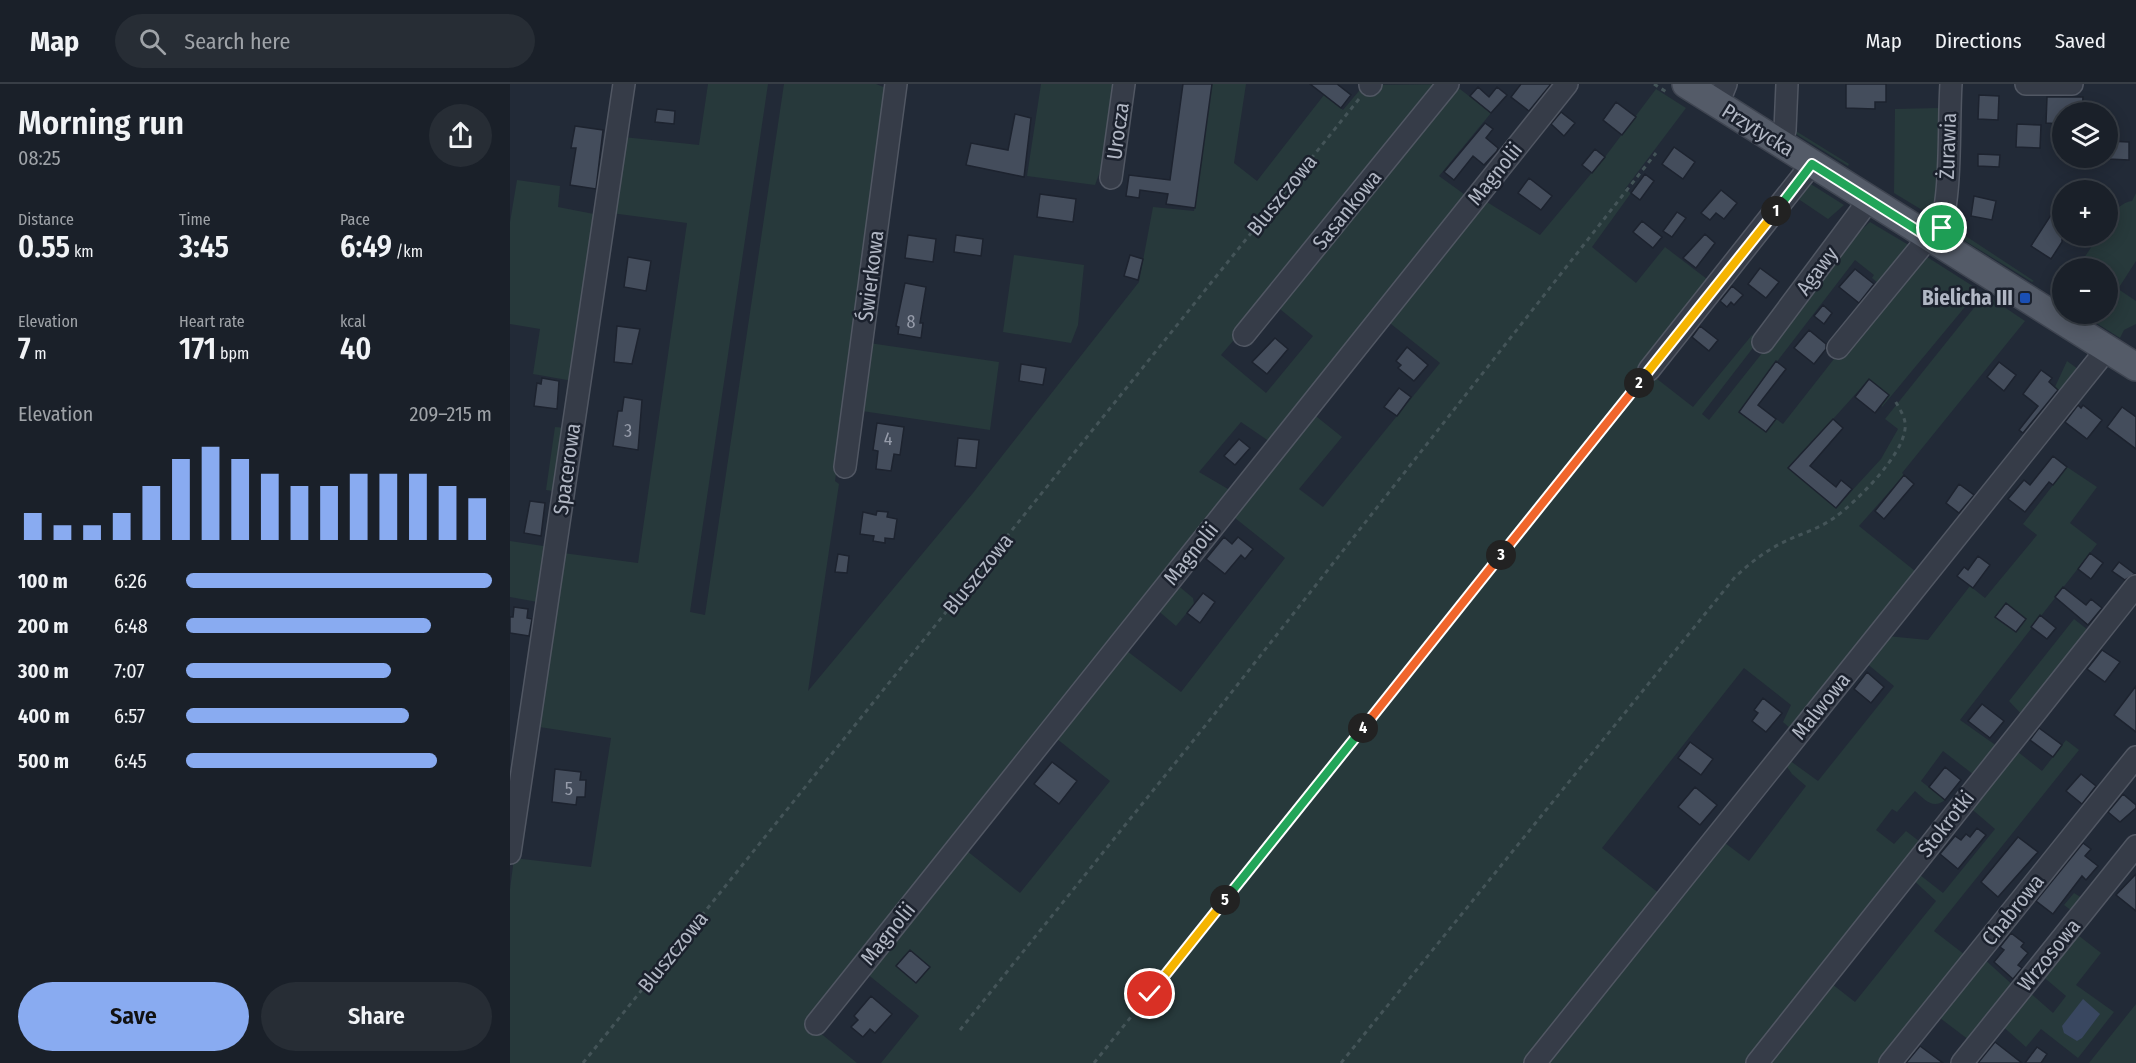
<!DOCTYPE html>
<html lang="en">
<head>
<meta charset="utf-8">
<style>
	body { margin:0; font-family:"Fira Sans Condensed",sans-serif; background:#272d35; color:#f1f3f6; height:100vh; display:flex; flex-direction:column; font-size:22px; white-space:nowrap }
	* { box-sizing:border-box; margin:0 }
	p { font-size:20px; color:#9fa3a8 }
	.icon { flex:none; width:33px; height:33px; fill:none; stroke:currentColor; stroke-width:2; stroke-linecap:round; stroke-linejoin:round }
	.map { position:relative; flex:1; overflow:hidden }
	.sheet { display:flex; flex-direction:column; background:#1a2029; width:510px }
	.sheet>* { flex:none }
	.controls { position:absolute; left:1542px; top:18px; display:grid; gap:12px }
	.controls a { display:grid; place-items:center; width:66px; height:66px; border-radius:50%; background:#1a2029; box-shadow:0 3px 15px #0003,0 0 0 2px #383e46; font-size:30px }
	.pin { position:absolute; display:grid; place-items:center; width:51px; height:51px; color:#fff; margin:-26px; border:3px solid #fff; border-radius:50%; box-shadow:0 2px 6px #0007 }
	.km { position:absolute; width:30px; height:30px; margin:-15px; border-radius:50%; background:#222; color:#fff; font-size:16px; line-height:30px; text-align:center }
	.round { display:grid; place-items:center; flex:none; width:63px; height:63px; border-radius:32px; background:#272d35 }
	.head { display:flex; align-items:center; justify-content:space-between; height:102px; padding:0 18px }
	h1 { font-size:33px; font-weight:600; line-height:45px }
	.figures { display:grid; grid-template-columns:repeat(3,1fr); gap:9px; height:102px; padding:6px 18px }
	.figures div { display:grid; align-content:center }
	.figures b { font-size:30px; font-weight:600 }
	.figures small { font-size:16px; font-weight:400 }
	.figures p { font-size:16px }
	.chart { height:168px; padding:12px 18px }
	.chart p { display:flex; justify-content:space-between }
	.chart svg { width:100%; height:108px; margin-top:6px; stroke:#89abf1; stroke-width:6 }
	.primary-button { display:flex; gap:12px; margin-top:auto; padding:12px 18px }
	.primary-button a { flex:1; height:69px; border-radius:36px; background:#89abf1; color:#111; font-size:24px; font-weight:600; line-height:69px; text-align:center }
	.primary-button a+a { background:#272d35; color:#f1f3f6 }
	ul { padding:0 18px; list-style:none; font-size:20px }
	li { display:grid; grid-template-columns:96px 72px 1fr; align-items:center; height:45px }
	li i { height:15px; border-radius:8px; background:#89abf1 }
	header { display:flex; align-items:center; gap:36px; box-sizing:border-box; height:84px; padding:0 30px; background:#1a2029; border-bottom:2px solid #383e46 }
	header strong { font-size:28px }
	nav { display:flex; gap:33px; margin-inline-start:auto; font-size:21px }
	.search { width:420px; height:54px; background:#272d35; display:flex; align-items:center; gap:15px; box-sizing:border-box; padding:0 21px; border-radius:33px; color:#9fa3a8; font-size:22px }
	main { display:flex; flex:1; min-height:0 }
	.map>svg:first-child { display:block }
</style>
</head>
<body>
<header>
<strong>Map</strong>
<div class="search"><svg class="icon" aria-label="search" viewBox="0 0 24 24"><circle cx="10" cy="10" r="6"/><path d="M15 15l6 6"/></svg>Search here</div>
<nav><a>Map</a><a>Directions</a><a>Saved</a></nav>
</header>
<main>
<section class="sheet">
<div class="head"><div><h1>Morning run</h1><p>08:25</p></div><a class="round"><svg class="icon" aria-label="share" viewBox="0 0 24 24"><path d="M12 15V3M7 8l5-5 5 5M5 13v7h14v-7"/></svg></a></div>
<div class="figures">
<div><p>Distance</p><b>0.55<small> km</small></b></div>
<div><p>Time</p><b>3:45</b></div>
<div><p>Pace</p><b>6:49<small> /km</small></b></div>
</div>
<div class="figures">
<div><p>Elevation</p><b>7<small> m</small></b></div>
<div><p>Heart rate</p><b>171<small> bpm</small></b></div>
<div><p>kcal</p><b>40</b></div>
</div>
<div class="chart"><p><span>Elevation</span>209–215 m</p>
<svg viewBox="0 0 160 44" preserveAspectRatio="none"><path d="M5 44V33M15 44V38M25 44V38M35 44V33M45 44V22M55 44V11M65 44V6M75 44V11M85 44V17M95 44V22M105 44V22M115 44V17M125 44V17M135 44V17M145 44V22M155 44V27"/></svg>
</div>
<ul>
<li><b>100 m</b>6:26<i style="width:100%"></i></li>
<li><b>200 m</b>6:48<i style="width:80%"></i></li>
<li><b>300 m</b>7:07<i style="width:67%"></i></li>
<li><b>400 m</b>6:57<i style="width:73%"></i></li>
<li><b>500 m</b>6:45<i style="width:82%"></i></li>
</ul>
<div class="primary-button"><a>Save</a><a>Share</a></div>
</section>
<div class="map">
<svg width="1626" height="979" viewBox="0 0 1626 979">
	<rect width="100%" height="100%" fill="#222a37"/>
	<path fill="#27393b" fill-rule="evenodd" d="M 198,0 L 258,0 L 180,528 L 195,531 L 274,0 L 366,0 L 381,6 L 325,397 L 329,400 L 298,607 L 463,409 L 629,198 L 643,123 L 684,127 L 702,0 L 736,0 L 724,79 L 747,97 L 814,11 L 833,26 L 854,1 L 947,0 L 946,2 L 981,29 L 929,92 L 958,113 L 763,360 L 731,338 L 689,388 L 723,408 L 309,948 L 347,979 L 0,979 L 0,805 L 4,774 L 81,783 L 101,654 L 23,642 L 53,469 L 128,479 L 177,139 L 101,129 L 113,53 L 189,61 ZM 816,148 L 765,221 L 803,252 L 756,309 L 711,271 Z
		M 531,0 L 609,0 L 600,60 L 585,101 L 517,92 Z
		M 1430,2 L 1434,2 L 1427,135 L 1384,109 L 1385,25 L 1429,24 Z
		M 1146,5 L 1176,24 L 1115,105 L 1121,109 L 1082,163 L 1126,199 L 1155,163 L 1210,205 L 1142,291 L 1183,323 L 1242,251 L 1249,256 L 1192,330 L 1199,336 L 1344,153 L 1360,138 L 1402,163 L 1370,201 L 1362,194 L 1364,191 L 1345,176 L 1229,327 L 1256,348 L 1266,335 L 1273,340 L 1331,266 L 1414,171 L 1469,206 L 1372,323 L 1371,321 L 1379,311 L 1359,295 L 1279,384 L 1326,424 L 1371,375 L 1388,345 L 1375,335 L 1475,210 L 1515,237 L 1392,389 L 1394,391 L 1349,442 L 1410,491 L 1283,647 L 1273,638 L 1281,621 L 1234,584 L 1092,764 L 1160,818 L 1211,756 L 1239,777 L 1296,702 L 1282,690 L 1275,680 L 1279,676 L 1308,697 L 1384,602 L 1355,578 L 1377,552 L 1418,556 L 1460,502 L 1475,514 L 1527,451 L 1513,440 L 1557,383 L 1587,403 L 1560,439 L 1587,460 L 1450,636 L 1491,665 L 1468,694 L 1433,667 L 1411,697 L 1435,716 C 1423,726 1414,715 1405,707 L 1387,728 L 1382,725 L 1366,746 L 1384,760 L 1396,747 L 1414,761 L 1313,893 L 1345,918 L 1426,817 L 1399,792 L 1410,791 L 1433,809 L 1485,745 L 1457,721 L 1503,664 L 1532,687 L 1556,656 L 1569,666 L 1424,847 L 1459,874 L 1375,979 L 371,979 L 409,932 L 356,889 L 452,763 L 510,809 L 600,697 L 542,651 L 613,564 L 671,608 L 775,474 L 720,430 L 802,329 L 832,353 L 789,405 L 813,423 L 930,279 L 876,236 L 972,115 L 1030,151 L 1095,73 ZM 1486,533 L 1516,535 L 1506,548 Z
		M 1281,44 L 1339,80 L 1338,82 L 1281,47 Z
		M 7,96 L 50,102 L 48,123 L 89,131 L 63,297 L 23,290 L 30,245 L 0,240 L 0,138 Z
		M 1296,97 L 1334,121 L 1318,135 L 1284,112 Z
		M 1626,109 L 1626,177 L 1608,205 L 1626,217 L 1626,240 L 1614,246 L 1610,254 L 1572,230 L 1598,230 L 1598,184 L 1567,184 L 1589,152 L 1598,152 C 1598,137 1606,119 1622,117 Z
		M 1442,143 L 1524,197 L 1522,198 L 1447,152 Z
		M 504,171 L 574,181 L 568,241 L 561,259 L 493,248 Z
		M 359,259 L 489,278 L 480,346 L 352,327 Z
		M 1557,277 L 1572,288 L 1554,311 L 1545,303 Z
		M 45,343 L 58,344 L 49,408 L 36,406 Z
		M 0,457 L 40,463 L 33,519 L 0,513 Z
		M 665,499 L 683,514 L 684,520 L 666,542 L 645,524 Z
		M 1564,535 L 1583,550 L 1515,634 L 1499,617 Z
		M 1564,809 L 1572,814 L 1566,830 L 1554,821 Z
		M 1564,848 L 1591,869 L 1566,901 L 1604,928 L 1568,974 L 1531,945 L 1516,963 L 1489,939 L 1517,906 L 1543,929 L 1556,912 L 1530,890 Z
		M 1472,873 L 1506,904 L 1480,937 L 1473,935 L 1465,945 L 1470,950 L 1463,959 L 1426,931 Z
		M 1626,920 L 1626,979 L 1579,979 Z"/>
	<path fill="#394760" d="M 1573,915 L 1590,930 L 1572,954 L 1567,957 L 1554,949 L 1552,942 Z"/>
	<path fill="#444d5c" stroke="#1d232f" stroke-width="1.5" d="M 673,0 L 702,0 L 685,124 L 656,120 L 658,110 L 630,106 L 629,114 L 616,112 L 619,91 L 660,96 Z
		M 800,0 L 827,0 L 841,11 L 831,24 Z
		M 1011,0 L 1041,0 L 1019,27 L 1001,13 Z
		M 1336,0 L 1376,0 L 1376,18 L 1365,18 L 1365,25 L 1336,24 Z
		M 968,3 L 979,13 L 987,3 L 997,11 L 981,29 L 960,12 Z
		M 1469,11 L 1489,12 L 1488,36 L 1468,35 Z
		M 1537,13 L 1573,13 L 1572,28 L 1552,28 L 1552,40 L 1536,39 Z
		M 1106,18 L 1126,33 L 1112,51 L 1093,36 Z
		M 147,25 L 165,27 L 164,40 L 145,38 Z
		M 1051,28 L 1065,39 L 1054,52 L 1041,40 Z
		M 505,30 L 521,34 L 514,93 L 456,81 L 461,59 L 498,66 Z
		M 975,39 L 983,45 L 976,54 L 988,64 L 987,67 L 974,81 L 963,72 L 944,96 L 934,88 Z
		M 1507,40 L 1531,41 L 1530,64 L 1506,63 Z
		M 65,42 L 93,46 L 86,105 L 60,101 L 66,64 L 61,64 Z
		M 1598,57 L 1619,58 L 1619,76 L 1598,75 Z
		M 1164,63 L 1185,78 L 1173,95 L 1152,80 Z
		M 1085,65 L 1095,73 L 1082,89 L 1072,81 Z
		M 1468,70 L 1490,71 L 1489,83 L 1468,82 Z
		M 1135,90 L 1144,97 L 1130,116 L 1121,109 Z
		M 1019,94 L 1042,112 L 1031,126 L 1008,109 Z
		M 1211,106 L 1227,119 L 1214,135 L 1206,129 L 1200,136 L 1191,129 Z
		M 530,110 L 566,115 L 563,138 L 527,133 Z
		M 1464,112 L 1486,117 L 1482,136 L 1461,132 Z
		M 1552,114 L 1552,158 L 1541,175 L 1521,162 Z
		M 1167,128 L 1176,134 L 1162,153 L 1153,147 Z
		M 1132,137 L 1152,153 L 1143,164 L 1123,148 Z
		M 1195,150 L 1205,159 L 1186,184 L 1173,174 Z
		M 398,151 L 426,155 L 423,178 L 395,174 Z
		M 446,151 L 473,155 L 471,172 L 444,168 Z
		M 620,171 L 633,175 L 628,196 L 614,192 Z
		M 118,173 L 141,177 L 136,207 L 114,203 Z
		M 1250,184 L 1269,198 L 1256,214 L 1238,200 Z
		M 1345,185 L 1364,200 L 1349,219 L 1329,203 Z
		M 395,199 L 416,203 L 410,239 L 413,239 L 411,254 L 388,250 L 389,243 L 386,242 Z
		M 1222,202 L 1233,211 L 1224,221 L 1221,218 L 1217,223 L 1210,217 Z
		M 1313,221 L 1322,229 L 1314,240 L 1304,232 Z
		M 107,242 L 130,245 L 122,280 L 104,278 Z
		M 1190,242 L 1208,256 L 1199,267 L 1182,253 Z
		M 1299,246 L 1316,260 L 1316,265 L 1304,280 L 1284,264 Z
		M 765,254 L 778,265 L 757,290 L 742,278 Z
		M 897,263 L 918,281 L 904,297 L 888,284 L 891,281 L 886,277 Z
		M 1266,277 L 1276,285 L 1248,321 L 1266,335 L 1256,348 L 1229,328 Z
		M 1489,278 L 1506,291 L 1494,307 L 1477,293 Z
		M 511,280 L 536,284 L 533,301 L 509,297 Z
		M 1531,286 L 1542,294 L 1539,298 L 1548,306 L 1513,349 L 1509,346 L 1528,322 L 1513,310 Z
		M 32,294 L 49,297 L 47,325 L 24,322 L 27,299 L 31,300 Z
		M 1359,295 L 1379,311 L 1365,329 L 1345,313 Z
		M 889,304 L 901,313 L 887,332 L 874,323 Z
		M 114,313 L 132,316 L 128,366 L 103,362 L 108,327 L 112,327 Z
		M 1568,321 L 1571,324 L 1573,321 L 1592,336 L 1577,355 L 1555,338 Z
		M 1612,323 L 1626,333 L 1626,365 L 1597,343 Z
		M 1323,335 L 1333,344 L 1300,382 L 1326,403 L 1331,396 L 1342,405 L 1326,424 L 1278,384 Z
		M 367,339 L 394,343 L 390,371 L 384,370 L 381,387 L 366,385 L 368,367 L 363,366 Z
		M 448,354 L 469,356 L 466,384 L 445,382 Z
		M 729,355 L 740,364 L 725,381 L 714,372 Z
		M 1543,372 L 1557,383 L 1543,401 L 1539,398 L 1515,428 L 1498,415 L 1514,396 L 1520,401 Z
		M 1394,391 L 1404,400 L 1374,435 L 1365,427 Z
		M 1449,400 L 1464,411 L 1449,429 L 1436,419 Z
		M 20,417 L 35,419 L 31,452 L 14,449 Z
		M 367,427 L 378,428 L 377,433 L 387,435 L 384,455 L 375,454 L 375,459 L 363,457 L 364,452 L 350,450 L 353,428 L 366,431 Z
		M 714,453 L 722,460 L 728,453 L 743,465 L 735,475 L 731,471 L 715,490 L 696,475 Z
		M 1580,469 L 1593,479 L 1581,495 L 1568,485 Z
		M 328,470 L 339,472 L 337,489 L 325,488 Z
		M 1468,472 L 1480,481 L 1463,504 L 1447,492 L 1454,483 L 1458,486 Z
		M 1609,478 L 1625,490 L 1615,496 L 1602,487 Z
		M 1553,503 L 1576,521 L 1581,515 L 1592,524 L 1578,541 L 1545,513 Z
		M 693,509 L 705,518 L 690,539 L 677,529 Z
		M 1496,519 L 1516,535 L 1506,548 L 1485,533 Z
		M 4,523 L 18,525 L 17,534 L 22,535 L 19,552 L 0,549 L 0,533 L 3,533 Z
		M 1530,531 L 1546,544 L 1537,555 L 1521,543 Z
		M 1592,566 L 1610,578 L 1595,598 L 1577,585 Z
		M 1357,588 L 1374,603 L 1361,619 L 1344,605 Z
		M 1626,602 L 1626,648 L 1604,631 Z
		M 1253,614 L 1272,629 L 1256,648 L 1242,637 L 1248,629 L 1244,626 Z
		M 1472,620 L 1494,637 L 1480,654 L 1458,637 Z
		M 1529,644 L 1552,661 L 1543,673 L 1520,656 Z
		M 1180,658 L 1203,675 L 1191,691 L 1168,674 Z
		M 542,678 L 567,697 L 549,720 L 524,700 Z
		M 1435,683 L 1451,696 L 1435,716 L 1419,703 Z
		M 45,685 L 71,688 L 70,696 L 76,696 L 75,713 L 67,713 L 66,721 L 42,718 Z
		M 1571,690 L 1586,702 L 1572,720 L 1556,707 Z
		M 1185,703 L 1207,721 L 1190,741 L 1168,723 Z
		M 1613,710 L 1626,721 L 1626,724 L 1610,738 L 1598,728 Z
		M 1467,744 L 1476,751 L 1448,785 L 1430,770 L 1445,752 L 1451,756 L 1456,750 L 1460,753 Z
		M 1508,753 L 1528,768 L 1488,813 L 1471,798 Z
		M 1573,759 L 1581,765 L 1575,772 L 1588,782 L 1576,796 L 1572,792 L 1543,830 L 1526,817 Z
		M 1626,790 L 1626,827 L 1606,811 Z
		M 1501,849 L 1514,859 L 1511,863 L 1518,869 L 1508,881 L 1512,884 L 1503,895 L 1484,878 L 1494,866 L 1490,863 Z
		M 400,866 L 420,883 L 406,899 L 386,882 Z
		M 361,912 L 382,930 L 365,949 L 360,945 L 353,953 L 341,943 L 348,936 L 344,932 Z
		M 1485,958 L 1512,979 L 1468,979 Z
		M 1410,962 L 1433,979 L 1396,979 Z
		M 1527,963 L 1537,970 L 1531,979 L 1515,979 Z"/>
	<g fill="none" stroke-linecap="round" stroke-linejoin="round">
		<g stroke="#515763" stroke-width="24">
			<path id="minor" d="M 1516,0 L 1562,0
				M 860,1 L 861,0
				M 1208,20 L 1216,0
				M 1271,60 L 1275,46 L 1277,0
				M 601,94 L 614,0
				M 1426,158 C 1443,118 1438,45 1441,0
				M 734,251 L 938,0
				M 1253,258 L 1359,116
				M 1328,264 L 1419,153
				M 1139,286 L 1302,80
				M 335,383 L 386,0
				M 0,769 L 114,0
				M 306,940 L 1057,0
				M 1025,979 L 1597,265
				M 1247,979 L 1626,502
				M 1380,979 L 1626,673
				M 1452,979 L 1626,762"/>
		</g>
		<g stroke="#3f4551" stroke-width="30">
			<path id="major" d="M 1176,0 L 1626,283"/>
		</g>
		<path stroke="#445458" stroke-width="3" stroke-dasharray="4.5 4.5" stroke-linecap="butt" d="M 1144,0 L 1158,9
			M 450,946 L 695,642 L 1146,69
			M 73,979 L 849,15
			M 584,979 L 1129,299
			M 831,979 L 1225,493 C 1241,478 1258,465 1278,456 C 1293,449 1310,444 1324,434 C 1346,418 1392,373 1395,345 C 1397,335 1389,324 1384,315"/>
		<use href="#minor" stroke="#363c48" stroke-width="21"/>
		<use href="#major" stroke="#545b68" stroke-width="27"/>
	</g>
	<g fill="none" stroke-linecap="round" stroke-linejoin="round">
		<g stroke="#fff" stroke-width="12">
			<path id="split-1" d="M 1266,127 L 1302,80 L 1426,158 L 1432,144"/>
		</g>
		<g stroke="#fff" stroke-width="12">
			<path id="split-2" d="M 1129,299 L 1266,127"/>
		</g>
		<g stroke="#fff" stroke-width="12">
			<path id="split-3" d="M 991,471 L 1129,299"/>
		</g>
		<g stroke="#fff" stroke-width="12">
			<path id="split-4" d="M 853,644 L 991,471"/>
		</g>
		<g stroke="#fff" stroke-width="12">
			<path id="split-5" d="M 715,816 L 853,644"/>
		</g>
		<g stroke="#fff" stroke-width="12">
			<path id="split-6" d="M 640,910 L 715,816"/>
		</g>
		<use href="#split-1" stroke="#22a559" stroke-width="8"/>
		<use href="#split-2" stroke="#f5b400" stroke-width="8"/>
		<use href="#split-3" stroke="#f0652b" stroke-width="8"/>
		<use href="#split-4" stroke="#f0652b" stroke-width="8"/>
		<use href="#split-5" stroke="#22a559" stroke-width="8"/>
		<use href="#split-6" stroke="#f5b400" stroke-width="8"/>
	</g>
	<rect fill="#1a4fb4" stroke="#1b212d" stroke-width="2" x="1509" y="208" width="12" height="12" rx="3"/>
	<g text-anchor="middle" stroke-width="5" stroke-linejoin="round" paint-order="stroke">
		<g font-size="18" fill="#969caa">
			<text x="401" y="244">8</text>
			<text x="118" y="353">3</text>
			<text x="378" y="361">4</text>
			<text x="59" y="711">5</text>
		</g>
		<g font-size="21" fill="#b1b7c4" stroke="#1b212d">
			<text transform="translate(1248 46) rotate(32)" y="7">Przytycka</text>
			<text transform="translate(608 47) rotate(-82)" y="7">Urocza</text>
			<text transform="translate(1438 62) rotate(-88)" y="7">Żurawia</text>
			<text transform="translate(985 90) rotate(-51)" y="7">Magnolii</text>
			<text transform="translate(772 111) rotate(-51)" y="7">Bluszczowa</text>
			<text transform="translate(837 126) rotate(-51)" y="7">Sasankowa</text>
			<text transform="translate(1307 187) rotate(-53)" y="7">Agawy</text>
			<text transform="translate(361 192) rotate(-83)" y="7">Świerkowa</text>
			<text transform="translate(57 385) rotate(-82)" y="7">Spacerowa</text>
			<text transform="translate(681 470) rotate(-51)" y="7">Magnolii</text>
			<text transform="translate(468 490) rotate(-51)" y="7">Bluszczowa</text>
			<text transform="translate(1311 622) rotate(-51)" y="7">Malwowa</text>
			<text transform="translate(1436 740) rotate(-52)" y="7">Stokrotki</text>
			<text transform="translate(1503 826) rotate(-51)" y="7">Chabrowa</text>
			<text transform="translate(378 850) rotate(-51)" y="7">Magnolii</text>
			<text transform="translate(163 868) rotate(-51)" y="7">Bluszczowa</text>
			<text transform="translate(1539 871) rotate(-51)" y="7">Wrzosowa</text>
		</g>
		<g font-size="21" font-weight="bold" fill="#b1b7c4" stroke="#1b212d" text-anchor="end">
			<text x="1503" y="221">Bielicha III</text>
		</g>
	</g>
</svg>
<div class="controls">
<a><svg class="icon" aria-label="layers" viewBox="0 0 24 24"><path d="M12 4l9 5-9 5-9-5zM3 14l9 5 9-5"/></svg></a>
<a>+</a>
<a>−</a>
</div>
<div class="pin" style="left:1432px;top:144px;background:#1e9e55"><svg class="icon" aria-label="arrive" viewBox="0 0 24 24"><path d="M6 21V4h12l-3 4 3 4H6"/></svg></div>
<div class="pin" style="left:640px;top:910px;background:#d93025"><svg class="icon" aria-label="check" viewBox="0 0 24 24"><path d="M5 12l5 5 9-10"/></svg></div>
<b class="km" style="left:1266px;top:127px">1</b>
<b class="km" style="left:1129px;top:299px">2</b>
<b class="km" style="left:991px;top:471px">3</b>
<b class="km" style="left:853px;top:644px">4</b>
<b class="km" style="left:715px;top:816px">5</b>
</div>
</main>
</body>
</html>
